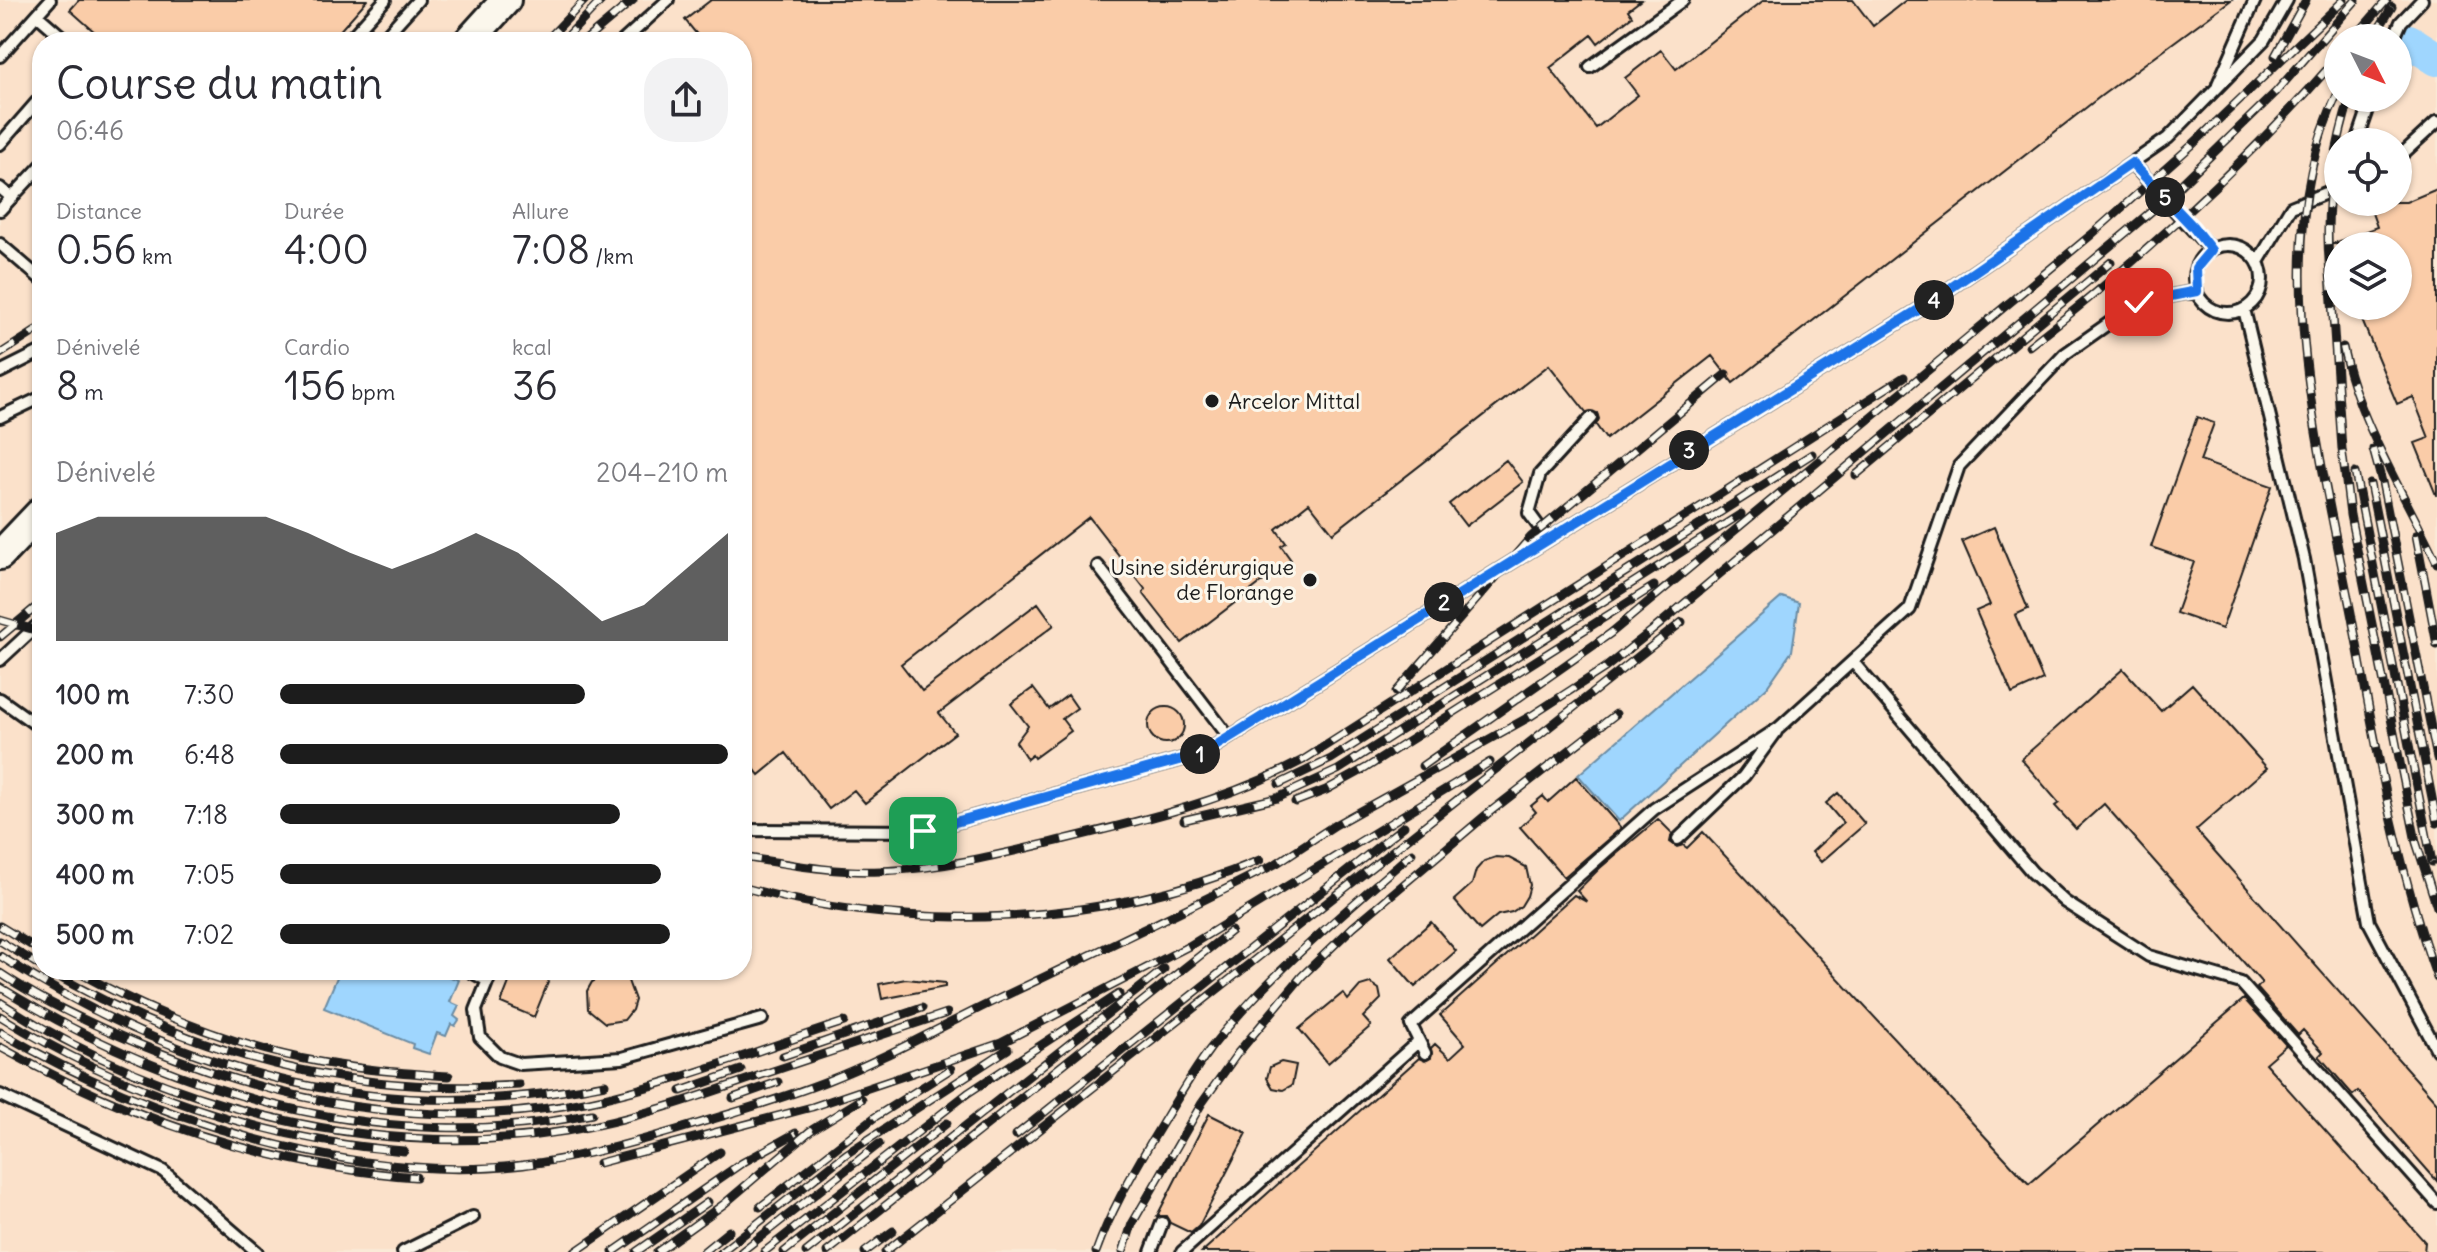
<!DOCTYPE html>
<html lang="fr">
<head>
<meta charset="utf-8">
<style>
	body { margin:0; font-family:Delius,sans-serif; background:#f2f2f3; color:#2b2b33; height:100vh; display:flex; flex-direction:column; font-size:30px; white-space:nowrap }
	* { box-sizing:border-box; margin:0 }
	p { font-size:26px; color:#7c7c81 }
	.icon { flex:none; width:44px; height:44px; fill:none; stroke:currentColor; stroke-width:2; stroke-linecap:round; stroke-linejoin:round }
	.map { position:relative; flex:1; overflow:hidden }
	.side { position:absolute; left:32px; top:32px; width:720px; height:948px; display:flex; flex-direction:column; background:#fff; border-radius:32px; box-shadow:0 2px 6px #0004 }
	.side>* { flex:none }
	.needle { width:52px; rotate:132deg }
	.buttons { position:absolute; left:2324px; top:24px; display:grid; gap:16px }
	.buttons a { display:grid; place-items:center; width:88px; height:88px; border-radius:50%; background:#fff; box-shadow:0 2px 6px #0004; font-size:40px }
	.pin { position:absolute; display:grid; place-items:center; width:68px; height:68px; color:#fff; margin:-34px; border-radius:16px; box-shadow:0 4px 12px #0006 }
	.km { position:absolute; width:40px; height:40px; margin:-20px; border-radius:50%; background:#222; color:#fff; font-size:22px; line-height:40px; text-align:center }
	.round { display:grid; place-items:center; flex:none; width:84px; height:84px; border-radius:32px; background:#f2f2f3 }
	.overview { display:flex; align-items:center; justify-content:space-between; height:136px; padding:0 24px }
	h1 { font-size:44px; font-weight:600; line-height:60px }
	.metrics { display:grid; grid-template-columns:repeat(3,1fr); gap:12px; height:136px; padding:8px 24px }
	.metrics div { display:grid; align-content:center }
	.metrics b { font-size:40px; font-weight:600 }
	.metrics small { font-size:22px; font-weight:400 }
	.metrics p { font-size:22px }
	.chart { height:224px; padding:16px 24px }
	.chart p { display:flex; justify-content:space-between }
	.chart svg { width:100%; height:144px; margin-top:8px; fill:#1c1c1c; opacity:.7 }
	ul { padding:0 24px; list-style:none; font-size:26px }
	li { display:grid; grid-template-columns:128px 96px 1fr; align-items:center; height:60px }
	li i { height:20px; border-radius:10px; background:#1c1c1c }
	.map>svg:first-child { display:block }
</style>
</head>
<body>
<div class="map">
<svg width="2437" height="1252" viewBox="0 0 2437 1252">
	<rect width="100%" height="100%" fill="#fbead8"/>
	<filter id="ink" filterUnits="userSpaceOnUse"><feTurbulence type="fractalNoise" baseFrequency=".0125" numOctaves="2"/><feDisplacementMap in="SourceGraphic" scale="16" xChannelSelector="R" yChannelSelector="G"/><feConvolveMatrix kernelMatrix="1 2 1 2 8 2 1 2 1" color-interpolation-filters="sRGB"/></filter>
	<g filter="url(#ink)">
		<path fill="#fbe1ca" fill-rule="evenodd" d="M 0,0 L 2437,0 L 2437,1252 L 0,1252 ZM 2338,38 L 2398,38 L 2398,98 L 2338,98 ZM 42,42 L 742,42 L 742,970 L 42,970 ZM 2338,142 L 2398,142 L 2398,202 L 2338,202 ZM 2338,246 L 2398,246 L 2398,306 L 2338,306 Z"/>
		<path fill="#9fd6fe" stroke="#6b8ca4" stroke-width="2" d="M 1782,597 L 1799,603 L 1792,651 L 1767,687 L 1619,821 L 1578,775 Z
			M 340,970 L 430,970 L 459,980 L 450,1002 L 459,1006 L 454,1016 L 459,1020 L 455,1026 L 451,1024 L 446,1036 L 437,1033 L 429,1054 L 412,1048 L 413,1044 L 324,1008 Z"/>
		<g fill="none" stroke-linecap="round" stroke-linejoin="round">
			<path stroke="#9fd6fe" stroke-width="34" d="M 2409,41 L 2437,59"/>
		</g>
		<path fill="#facca8" stroke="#1c1c1c" stroke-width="2" d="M 79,0 L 367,0 L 330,42 L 106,42 L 70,10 Z
			M 711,0 L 1641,0 L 1628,10 L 1632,16 L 1598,43 L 1592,35 L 1550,68 L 1596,128 L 1638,95 L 1625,78 L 1661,50 L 1676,69 L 1764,0 L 1853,0 L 1873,26 L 1906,0 L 2231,0 L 2101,96 L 1733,383 L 1712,356 L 1606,439 L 1596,425 L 1599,419 L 1597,413 L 1586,412 L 1549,365 L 1333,533 L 1309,503 L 1276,529 L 1286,543 L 1281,546 L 1291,560 L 1182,643 L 1143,593 L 1145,589 L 1089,517 L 901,664 L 922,691 L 1038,603 L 1054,625 L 939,713 L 955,733 L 865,803 L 854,790 L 829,809 L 786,753 L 759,775 L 742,753 L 742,42 L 703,42 L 685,20 Z
			M 2437,189 L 2437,495 L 2436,495 L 2415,443 L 2429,438 L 2413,397 L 2397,404 L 2356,306 L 2398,306 L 2398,246 L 2332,244 L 2377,227 L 2372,213 L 2379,210 L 2378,202 L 2406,202 Z
			M 2197,417 L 2214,423 L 2200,461 L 2272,486 L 2222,629 L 2176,613 L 2194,562 L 2151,547 Z
			M 1506,460 L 1523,482 L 1466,526 L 1449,504 Z
			M 1994,527 L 2028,609 L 2015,615 L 2043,680 L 2012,694 L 1976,611 L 1990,605 L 1962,541 Z
			M 2123,669 L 2161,711 L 2192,684 L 2267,768 L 2196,830 L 2437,1103 L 2437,1181 L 2358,1091 L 2353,1095 L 2319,1056 L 2323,1052 L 2303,1030 L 2298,1035 L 2257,988 L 2262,983 L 2104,804 L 2076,829 L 2055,806 L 2059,803 L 2021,759 Z
			M 1033,688 L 1049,709 L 1068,695 L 1077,708 L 1062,719 L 1071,731 L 1034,758 L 1032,755 L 1027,759 L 1016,742 L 1028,726 L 1011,704 Z
			M1148 725a18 18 0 1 1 36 0a18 18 0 1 1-36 0Z
			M 1576,777 L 1621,828 L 1564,877 L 1520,827 L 1536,812 L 1531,806 L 1543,796 L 1548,802 Z
			M 1838,793 L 1865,824 L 1821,862 L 1812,852 L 1843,823 L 1826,803 Z
			M 1658,819 L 1672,833 L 1670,842 L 1677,847 L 1683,845 L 1687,848 L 1703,832 L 2029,1184 L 2244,999 L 2286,1045 L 2265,1063 L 2425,1242 L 2424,1252 L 1202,1252 L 1419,1058 L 1425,1061 L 1431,1058 L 1431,1048 L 1435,1044 L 1450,1058 L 1465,1044 L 1440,1015 L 1574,895 L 1587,902 L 1577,891 L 1600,868 Z
			M 1496,857 L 1509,858 L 1526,867 L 1530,885 L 1527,896 L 1521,906 L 1512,912 L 1498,915 L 1480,930 L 1454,900 L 1472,884 L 1476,870 L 1484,861 Z
			M 1431,922 L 1456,951 L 1415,987 L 1390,958 Z
			M 514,970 L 553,970 L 534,1017 L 501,1003 Z
			M 615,970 L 624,970 L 635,1000 L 632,1010 L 624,1020 L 605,1023 L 588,1009 L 587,991 L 592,982 Z
			M 906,979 L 945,983 L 945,987 L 882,999 L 879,984 Z
			M 1370,983 L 1379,989 L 1381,999 L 1363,1017 L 1371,1026 L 1328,1063 L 1299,1029 L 1343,993 L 1348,1000 L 1360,986 Z
			M 1281,1062 L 1296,1065 L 1292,1085 L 1283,1090 L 1273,1088 L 1267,1078 L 1270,1067 Z
			M 1209,1114 L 1247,1133 L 1199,1226 L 1191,1233 L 1170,1223 L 1166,1216 L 1157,1216 Z"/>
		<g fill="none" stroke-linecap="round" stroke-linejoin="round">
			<g stroke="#1c1c1c" stroke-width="16">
				<path id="lane" d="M 37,15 L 68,42
					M 2394,38 L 2401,22 L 2422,0
					M 347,42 L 385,0
					M 380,42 L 418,0
					M 622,42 L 668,0
					M 0,56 L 50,0
					M 1590,67 L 1683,0
					M 2218,84 L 2255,0
					M 2357,142 L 2372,98
					M 0,144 L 42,96
					M 2398,158 L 2437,122
					M 2132,163 L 2211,250
					M 0,188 L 12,198
					M 0,210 L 42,165
					M 0,244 L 42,280
					M2194 279a34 34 0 1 1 68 0a34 34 0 1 1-68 0Z
					M 2258,262 L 2291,207 L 2338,188
					M 2244,309 L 2304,559 L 2369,922 L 2437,1050
					M 0,372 L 42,351
					M 0,417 L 42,397
					M 1547,538 L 1529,513 L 1540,474 L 1591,418
					M 1098,566 L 1229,737
					M 0,660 L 42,621
					M 1853,662 L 2032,872 L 2065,902 L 2149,956 L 2241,983 L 2437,1203
					M 0,699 L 42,729
					M 742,830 L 923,831 L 1204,753 L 1920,309 L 2132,163 L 2168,138 L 2264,40 L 2287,0
					M 1678,839 L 1744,776 L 1776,732
					M 468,970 L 488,981
					M 492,970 L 476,1010 L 480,1037 L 500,1057 L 520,1064 L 622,1058 L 762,1019
					M 1425,1053 L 1411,1025 L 1654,809 L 1779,728 L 1910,609 L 1959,466 L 2065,354 L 2139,302 L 2197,291
					M 0,1095 L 163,1171 L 257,1252
					M 403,1252 L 473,1217
					M 1151,1252 L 1162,1223
					M 1182,1252 L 1419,1041"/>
			</g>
			<g stroke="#1c1c1c" stroke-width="34">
				<path id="secondary" d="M 468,42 L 506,0
					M 0,555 L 42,511"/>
			</g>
			<use href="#lane" stroke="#fbf7ec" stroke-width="10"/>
			<use href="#secondary" stroke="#fbf7ec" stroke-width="28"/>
			<g stroke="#1c1c1c" stroke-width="9">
				<path id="rail" d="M 2354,38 L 2387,0
					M 2373,38 L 2392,7
					M 545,42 L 585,0
					M 562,42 L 602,0
					M 583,42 L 633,0
					M 2275,56 L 2306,0
					M 2338,93 C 2262,245 2322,460 2352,618 C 2375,740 2395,861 2437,978
					M 2330,272 L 2342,449 L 2350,515 L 2416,842 L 2437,907
					M 2331,280 C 2323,218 2331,158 2350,98
					M 2029,346 C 2142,259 2245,164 2338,57
					M 2343,347 C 2358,421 2405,495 2437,563
					M 0,354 L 42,327
					M 2373,449 L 2382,482 L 2437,758
					M 2355,473 L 2432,862
					M 1856,475 L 2111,262
					M 2370,484 L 2437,823
					M 2416,535 L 2437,645
					M 0,620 L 42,632
					M 0,637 L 42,602
					M 1396,692 L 1531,537 L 1726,374
					M 1422,766 L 1611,633 L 2091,235 L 2191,146 L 2344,0
					M 1279,784 L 1331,759 L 1812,454
					M 1295,802 L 1326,790 L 1366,768 L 1654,586
					M 1184,820 L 1277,798 L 1338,770 L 1741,514
					M 742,857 C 788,864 834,873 881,871 C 942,869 1002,854 1061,840 C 1145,820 1226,801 1303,760 L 1904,377
					M 742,887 C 909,933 1100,928 1260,860
					M 0,926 L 42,952
					M 0,941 L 42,967
					M 0,956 C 189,1077 384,1128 605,1084
					M 47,970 C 197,1056 346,1096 519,1085
					M 74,970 C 150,1012 235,1047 320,1062 C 363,1070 406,1073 449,1076
					M 0,973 C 45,1003 95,1026 146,1047 C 288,1106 437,1132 590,1101 C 677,1083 760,1049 844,1022
					M 0,987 C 175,1095 386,1157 592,1114
					M 0,1002 C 162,1107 375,1162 566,1131 C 632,1120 695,1098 758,1076 C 821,1055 884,1034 947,1013
					M 0,1016 C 121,1091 261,1140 404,1151
					M 0,1032 C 147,1118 351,1185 523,1165 C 585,1157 644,1140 703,1122 C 745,1109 787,1097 827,1081 C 884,1059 938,1028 994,1001 C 1088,956 1184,911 1277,863 L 1335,825 L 1531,716 L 1605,668 L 1654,629 L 2166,199 L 2276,92 L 2356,0
					M 0,1047 C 130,1120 267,1166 416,1177
					M 783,1056 L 922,1008
					M 681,1091 L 741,1070
					M 733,1098 L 778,1082
					M 1016,1135 L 1404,826
					M 599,1163 L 812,1107 L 1001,1043 L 1189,946 L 1490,762
					M 760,1207 L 875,1117 L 951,1069
					M 575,1252 L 720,1152
					M 613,1252 L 742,1163 L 796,1133
					M 636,1252 L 708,1202
					M 657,1252 L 724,1204 L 810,1131 L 862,1099
					M 703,1252 L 729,1231
					M 721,1252 L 846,1154 L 1008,1049
					M 741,1252 L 879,1144
					M 764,1252 L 968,1093 L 1119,994
					M 784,1252 L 947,1123
					M 806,1252 L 1164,969
					M 827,1252 L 1231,931
					M 865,1252 L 893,1231
					M 885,1252 L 1682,622
					M 1096,1252 C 1110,1213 1130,1178 1151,1142 C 1170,1111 1188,1079 1210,1049 C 1268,975 1341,915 1412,853
					M 1123,1252 L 1132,1224 L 1202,1103 L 1237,1054 L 1302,976 L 1353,927 L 1486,815 L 1616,714"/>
			</g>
			<use href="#rail" stroke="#fbf7ec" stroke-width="6" stroke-dasharray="18" stroke-linecap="butt"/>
		</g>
	</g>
	<g fill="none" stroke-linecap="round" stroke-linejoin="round" filter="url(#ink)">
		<g stroke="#fff" stroke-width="16">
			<path id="route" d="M 923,831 L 1204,753 L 1920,309 L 2132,163 L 2193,227 L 2211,250 L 2196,268 L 2197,291 L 2139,302"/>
		</g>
		<use href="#route" stroke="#1a73e8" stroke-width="10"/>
	</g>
	<g fill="#1c1c1c" stroke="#fbf7ec" stroke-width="3">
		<circle cx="1212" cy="401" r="8"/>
		<circle cx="1310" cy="580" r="8"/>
	</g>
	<g text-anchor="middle" stroke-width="6" stroke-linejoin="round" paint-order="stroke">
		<g font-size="22" fill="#1c1c1c" stroke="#fbf7ec" text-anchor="start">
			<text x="1228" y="409">Arcelor Mittal</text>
			<text x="1294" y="575" text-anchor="end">Usine sidérurgique<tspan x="1294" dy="25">de Florange</tspan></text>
		</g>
	</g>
</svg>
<div class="buttons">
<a><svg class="needle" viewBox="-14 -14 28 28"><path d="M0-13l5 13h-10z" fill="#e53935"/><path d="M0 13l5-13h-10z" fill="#7c7c81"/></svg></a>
<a><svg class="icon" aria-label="locate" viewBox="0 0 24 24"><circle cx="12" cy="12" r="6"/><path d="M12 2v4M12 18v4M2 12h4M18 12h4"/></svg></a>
<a><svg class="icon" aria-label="layers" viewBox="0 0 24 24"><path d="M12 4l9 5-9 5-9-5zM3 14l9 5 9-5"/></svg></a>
</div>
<div class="pin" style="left:923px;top:831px;background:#1e9e55"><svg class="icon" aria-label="arrive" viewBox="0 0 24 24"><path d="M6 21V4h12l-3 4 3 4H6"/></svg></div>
<div class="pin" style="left:2139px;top:302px;background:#d93025"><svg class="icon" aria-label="check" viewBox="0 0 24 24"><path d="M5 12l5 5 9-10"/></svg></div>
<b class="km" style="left:1200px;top:754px">1</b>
<b class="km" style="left:1444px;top:602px">2</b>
<b class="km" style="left:1689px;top:450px">3</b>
<b class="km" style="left:1934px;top:300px">4</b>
<b class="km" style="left:2165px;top:197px">5</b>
<section class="side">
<div class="overview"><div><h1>Course du matin</h1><p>06:46</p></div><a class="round"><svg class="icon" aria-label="share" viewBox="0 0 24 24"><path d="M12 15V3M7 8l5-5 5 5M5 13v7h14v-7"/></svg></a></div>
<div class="metrics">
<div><p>Distance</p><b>0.56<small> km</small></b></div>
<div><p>Durée</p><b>4:00</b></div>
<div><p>Allure</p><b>7:08<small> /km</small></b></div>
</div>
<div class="metrics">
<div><p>Dénivelé</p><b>8<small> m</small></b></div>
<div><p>Cardio</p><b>156<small> bpm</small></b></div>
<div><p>kcal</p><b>36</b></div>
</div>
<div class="chart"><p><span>Dénivelé</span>204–210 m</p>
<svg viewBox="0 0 160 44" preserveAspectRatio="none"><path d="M0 44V11L10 6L20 6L30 6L40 6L50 6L60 11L70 17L80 22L90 17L100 11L110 17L120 27L130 38L140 33L150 22L160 11V44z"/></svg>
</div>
<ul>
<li><b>100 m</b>7:30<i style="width:68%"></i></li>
<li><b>200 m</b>6:48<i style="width:100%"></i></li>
<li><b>300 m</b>7:18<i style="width:76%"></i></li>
<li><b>400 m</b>7:05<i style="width:85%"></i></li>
<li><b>500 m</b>7:02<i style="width:87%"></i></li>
</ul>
</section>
</div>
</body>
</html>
